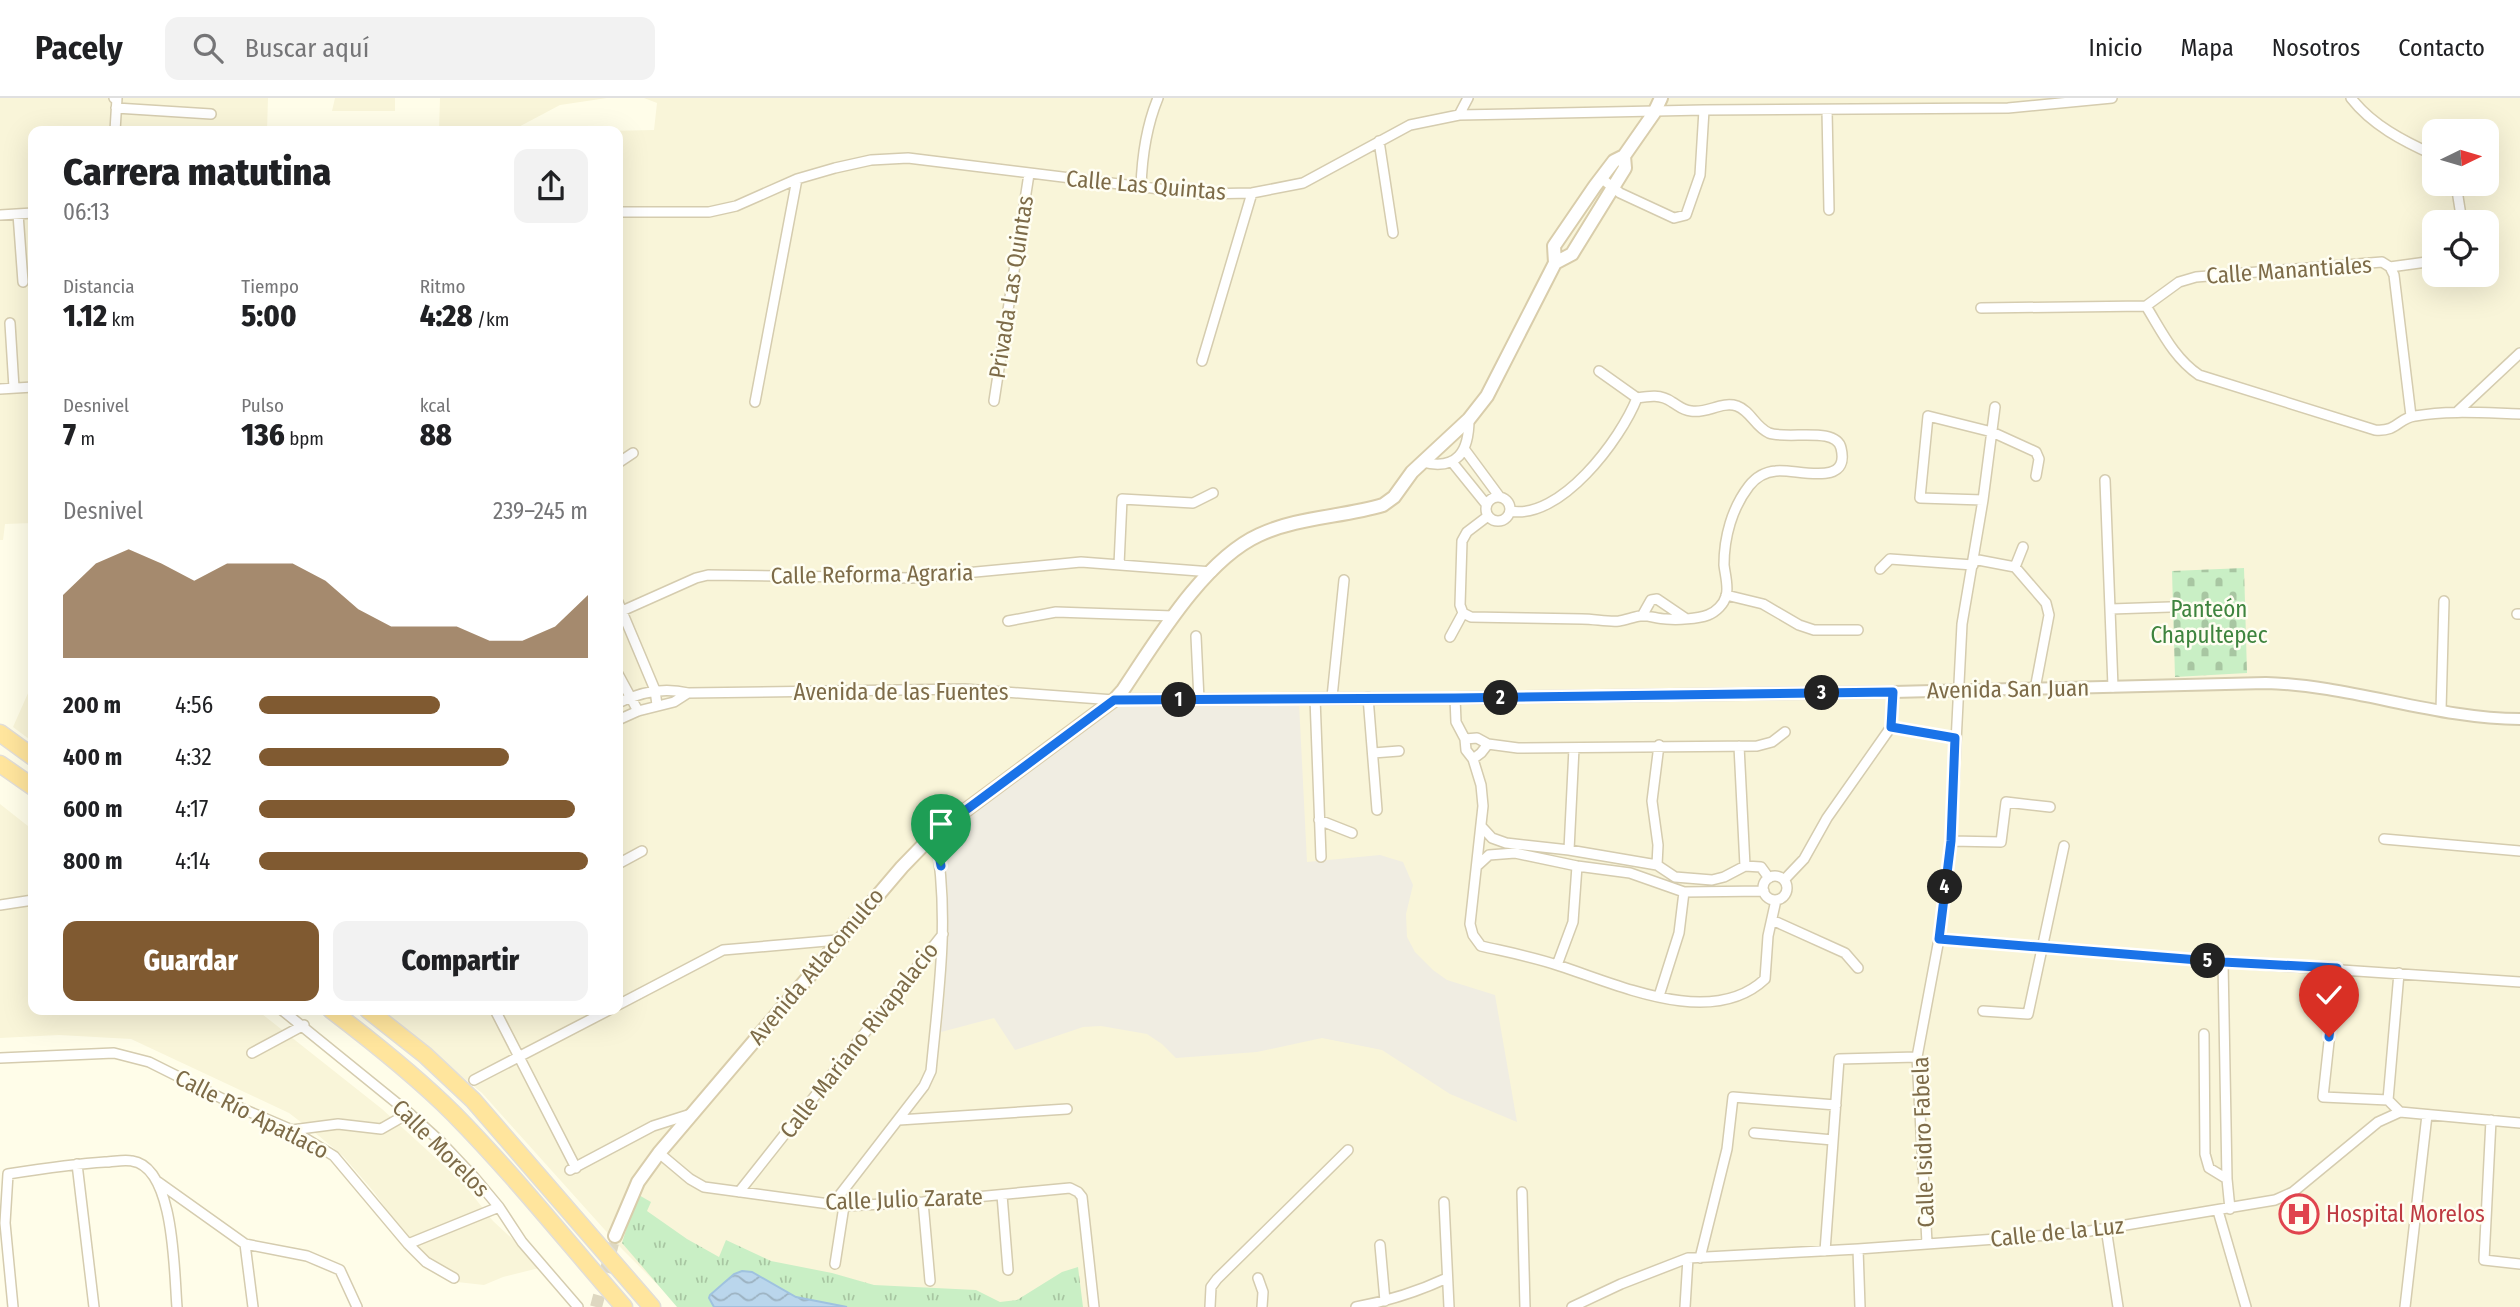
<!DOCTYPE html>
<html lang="es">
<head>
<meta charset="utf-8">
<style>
	body { margin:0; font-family:"Fira Sans Condensed",sans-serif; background:#f2f2f2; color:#202124; height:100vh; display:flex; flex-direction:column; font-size:26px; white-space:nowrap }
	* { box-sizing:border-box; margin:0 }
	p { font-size:23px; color:#757577 }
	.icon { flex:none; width:38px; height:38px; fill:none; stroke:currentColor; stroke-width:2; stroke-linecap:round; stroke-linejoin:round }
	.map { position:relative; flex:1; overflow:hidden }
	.details { position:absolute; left:28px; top:28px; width:595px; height:889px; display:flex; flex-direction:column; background:#fff; border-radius:14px; box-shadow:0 7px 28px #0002 }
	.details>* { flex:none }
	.needle { width:46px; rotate:85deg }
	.fabs { position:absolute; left:2422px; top:21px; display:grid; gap:14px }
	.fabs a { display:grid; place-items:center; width:77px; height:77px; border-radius:14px; background:#fff; box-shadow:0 7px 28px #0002; font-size:35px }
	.pin { position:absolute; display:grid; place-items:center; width:60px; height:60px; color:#fff; margin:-72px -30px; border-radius:50% 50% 50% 0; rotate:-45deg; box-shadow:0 0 7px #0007 }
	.pin .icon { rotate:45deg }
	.km { position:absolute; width:35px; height:35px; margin:-18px; border-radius:50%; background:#222; color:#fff; font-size:19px; line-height:35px; text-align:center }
	.round { display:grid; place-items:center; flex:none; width:74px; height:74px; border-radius:14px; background:#f2f2f2 }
	.overview { display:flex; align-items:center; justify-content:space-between; height:119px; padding:0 35px }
	h1 { font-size:38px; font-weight:800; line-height:52px }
	.figures { display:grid; grid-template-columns:repeat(3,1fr); gap:10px; height:119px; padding:7px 35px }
	.figures div { display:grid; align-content:center }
	.figures b { font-size:30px; font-weight:800 }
	.figures small { font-size:19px; font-weight:400 }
	.figures p { font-size:19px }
	.chart { height:196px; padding:14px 35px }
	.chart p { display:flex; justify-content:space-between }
	.chart svg { width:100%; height:126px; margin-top:7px; fill:#805a31; opacity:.7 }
	.primary-button { display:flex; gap:14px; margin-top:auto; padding:14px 35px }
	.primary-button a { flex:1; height:80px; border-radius:14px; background:#805a31; color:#fff; font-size:28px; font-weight:800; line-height:80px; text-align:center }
	.primary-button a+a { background:#f2f2f2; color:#202124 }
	ul { padding:0 35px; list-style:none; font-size:23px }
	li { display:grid; grid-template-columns:112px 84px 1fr; align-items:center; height:52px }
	li i { height:18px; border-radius:9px; background:#805a31 }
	header { display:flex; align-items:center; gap:42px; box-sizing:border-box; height:98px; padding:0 35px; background:#fff; border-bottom:2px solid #e0e0e0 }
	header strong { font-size:33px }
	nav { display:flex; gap:38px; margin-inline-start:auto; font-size:24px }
	.search { width:490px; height:63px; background:#f2f2f2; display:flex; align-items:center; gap:18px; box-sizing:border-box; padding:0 24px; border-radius:14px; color:#757577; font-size:26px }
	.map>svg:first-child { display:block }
</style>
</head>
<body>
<header>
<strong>Pacely</strong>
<div class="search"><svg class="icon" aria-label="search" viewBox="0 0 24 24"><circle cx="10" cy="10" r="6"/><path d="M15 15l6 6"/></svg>Buscar aquí</div>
<nav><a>Inicio</a><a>Mapa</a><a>Nosotros</a><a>Contacto</a></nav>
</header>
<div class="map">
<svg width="2520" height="1209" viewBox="0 0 2520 1209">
	<defs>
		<pattern id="grass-tufts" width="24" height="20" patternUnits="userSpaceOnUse" patternTransform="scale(1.75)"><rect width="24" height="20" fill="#c9efc5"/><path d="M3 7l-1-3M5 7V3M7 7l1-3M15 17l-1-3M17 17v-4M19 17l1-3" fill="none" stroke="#a8c6a2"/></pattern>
		<pattern id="cemetery-stones" width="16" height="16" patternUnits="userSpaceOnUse" patternTransform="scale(1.75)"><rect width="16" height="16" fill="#c9efc5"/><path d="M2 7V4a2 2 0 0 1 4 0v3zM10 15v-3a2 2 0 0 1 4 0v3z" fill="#a8c6a2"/></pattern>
		<pattern id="water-waves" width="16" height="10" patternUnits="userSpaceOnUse" patternTransform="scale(1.75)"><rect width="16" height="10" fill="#bad6ec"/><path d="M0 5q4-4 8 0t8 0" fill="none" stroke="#9cb2c1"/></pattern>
	</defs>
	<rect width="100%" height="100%" fill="#fffde9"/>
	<path fill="#f9f5d9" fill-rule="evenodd" d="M 0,0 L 268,0 L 267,33 L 33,33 L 33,425 L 5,426 L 3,442 L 0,442 Z
		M 335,0 L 395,0 L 395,13 L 332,13 Z
		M 440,0 L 607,0 L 560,7 L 511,33 L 439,33 Z
		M 644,0 L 2520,0 L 2520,1209 L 680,1209 L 622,1151 L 482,995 L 380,912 L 618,912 L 618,33 L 607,33 L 654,32 L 657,5 ZM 2434,33 L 2487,33 L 2487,86 L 2434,86 ZM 2434,124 L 2487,124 L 2487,177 L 2434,177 Z
		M 33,584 L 33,644 L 13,629 Z
		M 0,706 L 33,732 L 33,912 L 257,912 L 382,1011 L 463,1085 L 493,1123 L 543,1169 L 503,1179 L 484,1187 L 457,1184 L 412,1148 L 374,1094 L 343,1058 L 319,1038 L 289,1015 L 131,941 L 59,937 L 0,940 Z"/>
	<path fill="#f0ede2" d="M 1299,605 L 1307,764 L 1380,757 L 1403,764 L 1413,787 L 1406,816 L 1407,839 L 1415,854 L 1433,872 L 1447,882 L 1495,897 L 1517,1024 L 1450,996 L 1382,952 L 1322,940 L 1257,954 L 1176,960 L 1162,946 L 1147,936 L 1101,928 L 1083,929 L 1015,952 L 994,920 L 941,934 L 945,893 L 948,793 L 938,735 L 1106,608 Z"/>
	<path fill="url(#grass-tufts)" d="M 637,1096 L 651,1104 L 647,1113 L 687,1141 L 719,1159 L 726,1142 L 771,1163 L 832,1175 L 874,1187 L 976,1192 L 1000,1204 L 1017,1202 L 1062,1174 L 1078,1169 L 1083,1209 L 677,1209 L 622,1145 Z"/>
	<path fill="url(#cemetery-stones)" d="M 2244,470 L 2247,575 L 2175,579 L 2172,473 Z"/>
	<path fill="url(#water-waves)" stroke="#9fc2df" stroke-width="2" d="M 742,1173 L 752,1174 L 796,1199 L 847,1209 L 714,1209 L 709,1200 L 710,1197 L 734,1176 Z"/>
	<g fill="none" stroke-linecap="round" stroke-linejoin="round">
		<path stroke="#ded8c1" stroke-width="12" stroke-dasharray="12 6" stroke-linecap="butt" d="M 596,1209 L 615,1138"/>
		<g stroke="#d5ccaf" stroke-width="12">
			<path id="minor" d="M 114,0 L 117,0 L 115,33
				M 2351,0 C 2372,27 2403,43 2434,57
				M 116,10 L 211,16
				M 1827,12 L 1829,112
				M 1459,17 L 1468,0
				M 1379,43 L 1393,135
				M 1601,80 L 1620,95 L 1674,120 L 1686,117 L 1700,77 L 1704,12
				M 2456,86 L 2462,124
				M 1141,89 C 1142,58 1146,29 1158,0
				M 618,114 L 709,114 L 736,108 L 797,81 L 835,70 L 871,62 L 908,60 L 1200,96 L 1252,95 L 1303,85 L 1410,27 L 1459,17 L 1704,12 L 2008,10 L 2112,0
				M 18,116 L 23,184
				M 0,117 L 33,115
				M 2390,169 L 2434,163
				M 2146,208 C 2162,234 2174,260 2199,277 L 2375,332 C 2398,334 2398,320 2415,318 C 2449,312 2485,315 2520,316
				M 2146,208 L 2179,184 L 2196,179 L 2382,164 L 2390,169 L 2394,177 L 2411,318
				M 1981,210 L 2146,208
				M 10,225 L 14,290
				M 1202,263 L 1252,95
				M 0,291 L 33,289
				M 994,303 L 1029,76
				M 755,304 L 797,81
				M 2457,314 L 2520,255
				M 1465,352 L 1499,398
				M 1422,364 C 1458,373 1469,353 1469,321
				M 1452,364 L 1486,406
				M 618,365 L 633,355
				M 2105,382 L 2113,589
				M1486 411a12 12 0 1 1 24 0a12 12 0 1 1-24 0Z
				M 1983,402 L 1920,400 L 1928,318 L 1992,334 L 2036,354 L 2039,361 L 2036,378
				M 1510,413 C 1560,423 1621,341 1637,300
				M 1488,418 L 1467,434 L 1462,443 L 1460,507 L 1463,515 L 1471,519 C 1508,520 1545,520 1582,521 C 1595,521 1607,524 1619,523 C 1626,522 1633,519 1640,518 C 1649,517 1657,521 1666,521 C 1678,522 1697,521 1708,517 C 1716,514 1724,506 1726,498 C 1729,490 1725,476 1724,467 C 1724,439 1732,410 1749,388 C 1756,379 1764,374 1776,373 C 1794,370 1851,391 1841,350 C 1836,328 1788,342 1769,335 C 1755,329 1751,313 1737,308 C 1721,303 1707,316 1691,313 C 1682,312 1679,308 1672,304 C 1661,296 1649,298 1637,300 L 1599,273
				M 1973,461 L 2015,469 L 2046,505 L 2049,517 L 2035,591
				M 1119,467 L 1122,401 L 1193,405 L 1213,395
				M 2015,469 L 2023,449
				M 1880,471 L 1890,461 L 1973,467
				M 1726,497 L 1763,506 L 1799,527 L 1814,532 L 1858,532
				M 618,504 L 655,592 L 657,607
				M 2111,511 L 2170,509
				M 622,513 L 696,480 L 708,477 L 912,480 L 1081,464 L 1212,474
				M 2517,516 L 2520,516
				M 1642,518 L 1651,502 L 1657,501 L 1685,520
				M 1008,523 L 1056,514 L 1173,518
				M 1196,538 L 1199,602
				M 1450,539 L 1463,515
				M 618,576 L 638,613
				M 1332,599 L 1344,482
				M 1368,599 L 1377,712
				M 1315,600 L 1321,759
				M 1455,600 L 1456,624 L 1465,641 L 1466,652 L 1473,661 L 1481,687 L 1483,708 L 1470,826 L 1473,837 L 1481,848 C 1507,854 1534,859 1560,868 C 1619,887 1712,931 1765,881 L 1768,838 L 1776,802
				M 618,605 C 640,594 663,589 688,595 L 965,591 L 1114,602
				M 2441,612 L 2444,503
				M 618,622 L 638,613 L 674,604 L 688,595
				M 1891,629 L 1956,640
				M 1465,641 L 1477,640 L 1488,646 L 1518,650 L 1757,648 L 1772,644 L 1785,634
				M 1739,648 L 1745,768
				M 1373,655 L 1399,653
				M 1473,661 L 1481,655 L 1488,646
				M 1319,722 L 1352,735
				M 1481,728 L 1492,740 L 1506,745 L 1569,752 L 1657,767 L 1675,779 L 1712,782 L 1724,779 L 1745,768 L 1761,769 L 1769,780
				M 2384,741 L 2520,753
				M 1951,743 L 2001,744 L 2006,704 L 2050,709
				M 1569,752 L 1574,650
				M 618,766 L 642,753
				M 1657,767 L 1658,747 L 1652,703 L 1659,647
				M 1477,768 L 1489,757 L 1515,755 L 1577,768 L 1630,775 L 1684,794 L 1764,793
				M1763 790a12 12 0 1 1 24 0a12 12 0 1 1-24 0Z
				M 1784,782 L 1804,761 L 1827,720 L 1891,629 L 1893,594
				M 0,807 L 33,802
				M 1772,822 L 1845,855 L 1858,870
				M 1939,841 L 2223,864 L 2520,884
				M 2223,864 L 2227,1081 L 2230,1111
				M 1557,867 L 1573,824 L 1577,768
				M 2337,870 L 2323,999 L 2388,1002 L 2400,1014
				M 1659,898 L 1679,835 L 1684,794
				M 618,907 L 723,852 L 838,842
				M 282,912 L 409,1015 L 441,1044 L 474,1079 L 499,1109 L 522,1144 L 578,1209
				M 495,912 L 576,1070
				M 1983,913 L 2028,916 L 2064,748
				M 2204,936 L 2205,1056 L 2209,1070 L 2227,1081
				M 252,955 L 304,927
				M 0,960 L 114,955 L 149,964 L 243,1011 L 292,1032 L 334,1058 L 408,1146 L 426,1164 L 454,1180
				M 474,982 L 609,912
				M 2388,1002 L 2399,875
				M 899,1022 L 1067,1011
				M 2491,1022 L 2484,1162 L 2520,1166
				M 292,1032 L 338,1026 L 381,1031 L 409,1015
				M 1754,1035 L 1833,1042
				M 659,1055 L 690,1081 L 704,1089 L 844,1108 L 923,1104 L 1070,1090 L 1078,1094 L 1082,1099 L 1094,1209
				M 77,1066 L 94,1209
				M 570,1072 L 653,1028 L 691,1016
				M 158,1084 L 245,1146 L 307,1158 L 340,1172 L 357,1209
				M 739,1094 L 943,836
				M 1522,1094 L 1525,1209
				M 1002,1097 L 1008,1172
				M 923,1104 L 930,1183
				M 1444,1104 L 1449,1209
				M 832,1107 L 924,988 L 931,973 C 939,890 950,819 935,735
				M 2218,1113 L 2246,1209
				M 2106,1130 L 2118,1209
				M 1927,1145 L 1917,959 L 1939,841 L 1951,743 L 1962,526 L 1983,402 L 1995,309
				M 245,1146 L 253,1209
				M 408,1146 L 499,1109
				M 1380,1147 L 1385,1203
				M 1858,1151 L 1860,1209
				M 1825,1153 L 1839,961 L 1917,959
				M 1700,1160 L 1727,1051 L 1733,999 L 1836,1007
				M 835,1166 L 844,1108
				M 1258,1180 L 1263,1194 L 1262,1209
				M 13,1209 L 5,1125 L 8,1076 C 40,1071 72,1066 105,1064 C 113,1064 124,1061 132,1063 C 175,1069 174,1175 177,1209
				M 1210,1209 L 1211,1189 L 1217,1181 L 1348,1052
				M 1356,1209 C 1388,1203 1417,1194 1447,1180
				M 1572,1209 L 1621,1186 L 1688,1160 L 1858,1151 L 2078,1135 L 2275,1102 L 2293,1094 L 2378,1024 L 2400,1014 L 2520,1025
				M 1685,1209 L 1688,1160
				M 2405,1209 L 2427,1017"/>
		</g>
		<g stroke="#d5ccaf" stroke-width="14">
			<path id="tertiary" d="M 1114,602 L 1455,600 L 1893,594 L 2266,585 C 2350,587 2437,621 2520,621"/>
		</g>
		<g stroke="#d9cdab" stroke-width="16">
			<path id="secondary" d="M 1555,165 L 1572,156 L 1625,70 L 1624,58
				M 615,1138 L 638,1084 L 659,1055 L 902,769 L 935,735 L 1114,602 L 1123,592 C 1156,543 1204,462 1259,437 C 1297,419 1343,419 1383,407 L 1394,399 L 1412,374 L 1469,321 L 1487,298 L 1555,165 L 1554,148 L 1595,88 L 1614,63 L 1624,58 L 1654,15 L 1661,0"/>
		</g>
		<g stroke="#e2ded7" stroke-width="19">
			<path id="trunk" d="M 0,635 L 33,659
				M 0,666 L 33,689
				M 331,912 C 373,944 416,978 454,1016 C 514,1077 568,1145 624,1209
				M 368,912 L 425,957 L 473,1002 L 652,1209"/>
		</g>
		<use href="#minor" stroke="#fff" stroke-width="9"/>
		<use href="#tertiary" stroke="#fff" stroke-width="10"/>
		<use href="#secondary" stroke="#fff" stroke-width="12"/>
		<use href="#trunk" stroke="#ffe59d" stroke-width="16"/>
	</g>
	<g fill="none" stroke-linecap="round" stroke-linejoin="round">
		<g stroke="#fff" stroke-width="14">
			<path id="route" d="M 941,768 L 935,735 L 1114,602 L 1455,600 L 1893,594 L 1891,629 L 1955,640 L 1951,743 L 1939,841 L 2223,864 L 2337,870 L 2329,939"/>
		</g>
		<use href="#route" stroke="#1a73e8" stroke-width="9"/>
	</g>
	<defs>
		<g id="hospital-ring" transform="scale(2.0125)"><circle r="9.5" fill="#fffef2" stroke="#e0444e" stroke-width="1.5"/><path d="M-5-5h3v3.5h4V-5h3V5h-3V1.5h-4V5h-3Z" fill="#e0444e"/></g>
	</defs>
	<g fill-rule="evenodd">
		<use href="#hospital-ring" x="2299" y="1116"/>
	</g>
	<g text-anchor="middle" stroke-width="5" stroke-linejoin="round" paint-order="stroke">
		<g font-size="23" fill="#7d6b48" stroke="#fffef2">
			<text transform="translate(1146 87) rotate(5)" y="8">Calle Las Quintas</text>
			<text transform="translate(2289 172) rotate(-4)" y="8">Calle Manantiales</text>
			<text transform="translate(1011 189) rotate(-81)" y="8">Privada Las Quintas</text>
			<text transform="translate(872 476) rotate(-1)" y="8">Calle Reforma Agraria</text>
			<text transform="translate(2008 591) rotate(-1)" y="8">Avenida San Juan</text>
			<text x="901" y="602">Avenida de las Fuentes</text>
			<text transform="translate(816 868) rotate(-50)" y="8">Avenida Atlacomulco</text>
			<text transform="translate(859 942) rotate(-52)" y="8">Calle Mariano Rivapalacio</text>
			<text transform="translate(252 1016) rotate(27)" y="8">Calle Río Apatlaco</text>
			<text transform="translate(1923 1044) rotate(-92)" y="8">Calle Isidro Fabela</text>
			<text transform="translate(441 1050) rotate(45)" y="8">Calle Morelos</text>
			<text transform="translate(904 1101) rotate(-2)" y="8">Calle Julio Zarate</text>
			<text transform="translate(2057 1134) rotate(-6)" y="8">Calle de la Luz</text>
		</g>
		<g font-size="23" fill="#3e843e" stroke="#fffef2">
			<text x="2209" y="519">Panteón<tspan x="2209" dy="26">Chapultepec</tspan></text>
		</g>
		<g font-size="23" fill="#be3a42" stroke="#fffef2" text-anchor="start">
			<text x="2326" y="1124">Hospital Morelos</text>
		</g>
	</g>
</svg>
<div class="fabs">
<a><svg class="needle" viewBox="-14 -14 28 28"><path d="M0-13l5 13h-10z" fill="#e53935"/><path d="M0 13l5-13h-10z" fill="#757577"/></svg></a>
<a><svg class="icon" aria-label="locate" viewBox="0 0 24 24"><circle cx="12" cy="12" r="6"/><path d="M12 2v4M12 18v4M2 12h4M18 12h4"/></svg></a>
</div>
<div class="pin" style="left:941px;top:768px;background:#1e9e55"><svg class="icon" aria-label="arrive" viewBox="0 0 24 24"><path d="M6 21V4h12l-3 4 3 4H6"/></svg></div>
<div class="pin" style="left:2329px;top:939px;background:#d93025"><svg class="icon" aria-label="check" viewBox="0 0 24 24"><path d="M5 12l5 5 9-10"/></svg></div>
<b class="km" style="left:1179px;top:602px">1</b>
<b class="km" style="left:1501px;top:600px">2</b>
<b class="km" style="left:1822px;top:595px">3</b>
<b class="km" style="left:1945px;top:789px">4</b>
<b class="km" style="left:2208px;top:863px">5</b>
<section class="details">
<div class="overview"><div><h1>Carrera matutina</h1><p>06:13</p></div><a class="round"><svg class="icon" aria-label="share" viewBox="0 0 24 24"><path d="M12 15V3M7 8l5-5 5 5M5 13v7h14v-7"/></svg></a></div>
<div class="figures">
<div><p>Distancia</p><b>1.12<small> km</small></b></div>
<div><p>Tiempo</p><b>5:00</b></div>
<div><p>Ritmo</p><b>4:28<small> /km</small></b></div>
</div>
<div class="figures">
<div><p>Desnivel</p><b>7<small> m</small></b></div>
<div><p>Pulso</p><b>136<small> bpm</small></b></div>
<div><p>kcal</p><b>88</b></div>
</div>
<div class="chart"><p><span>Desnivel</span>239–245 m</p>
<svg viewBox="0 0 160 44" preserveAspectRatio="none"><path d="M0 44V22L10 11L20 6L30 11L40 17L50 11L60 11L70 11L80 17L90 27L100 33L110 33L120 33L130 38L140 38L150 33L160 22V44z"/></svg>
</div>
<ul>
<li><b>200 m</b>4:56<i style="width:55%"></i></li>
<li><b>400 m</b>4:32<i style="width:76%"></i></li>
<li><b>600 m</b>4:17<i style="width:96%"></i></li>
<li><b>800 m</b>4:14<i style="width:100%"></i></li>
</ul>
<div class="primary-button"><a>Guardar</a><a>Compartir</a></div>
</section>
</div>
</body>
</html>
